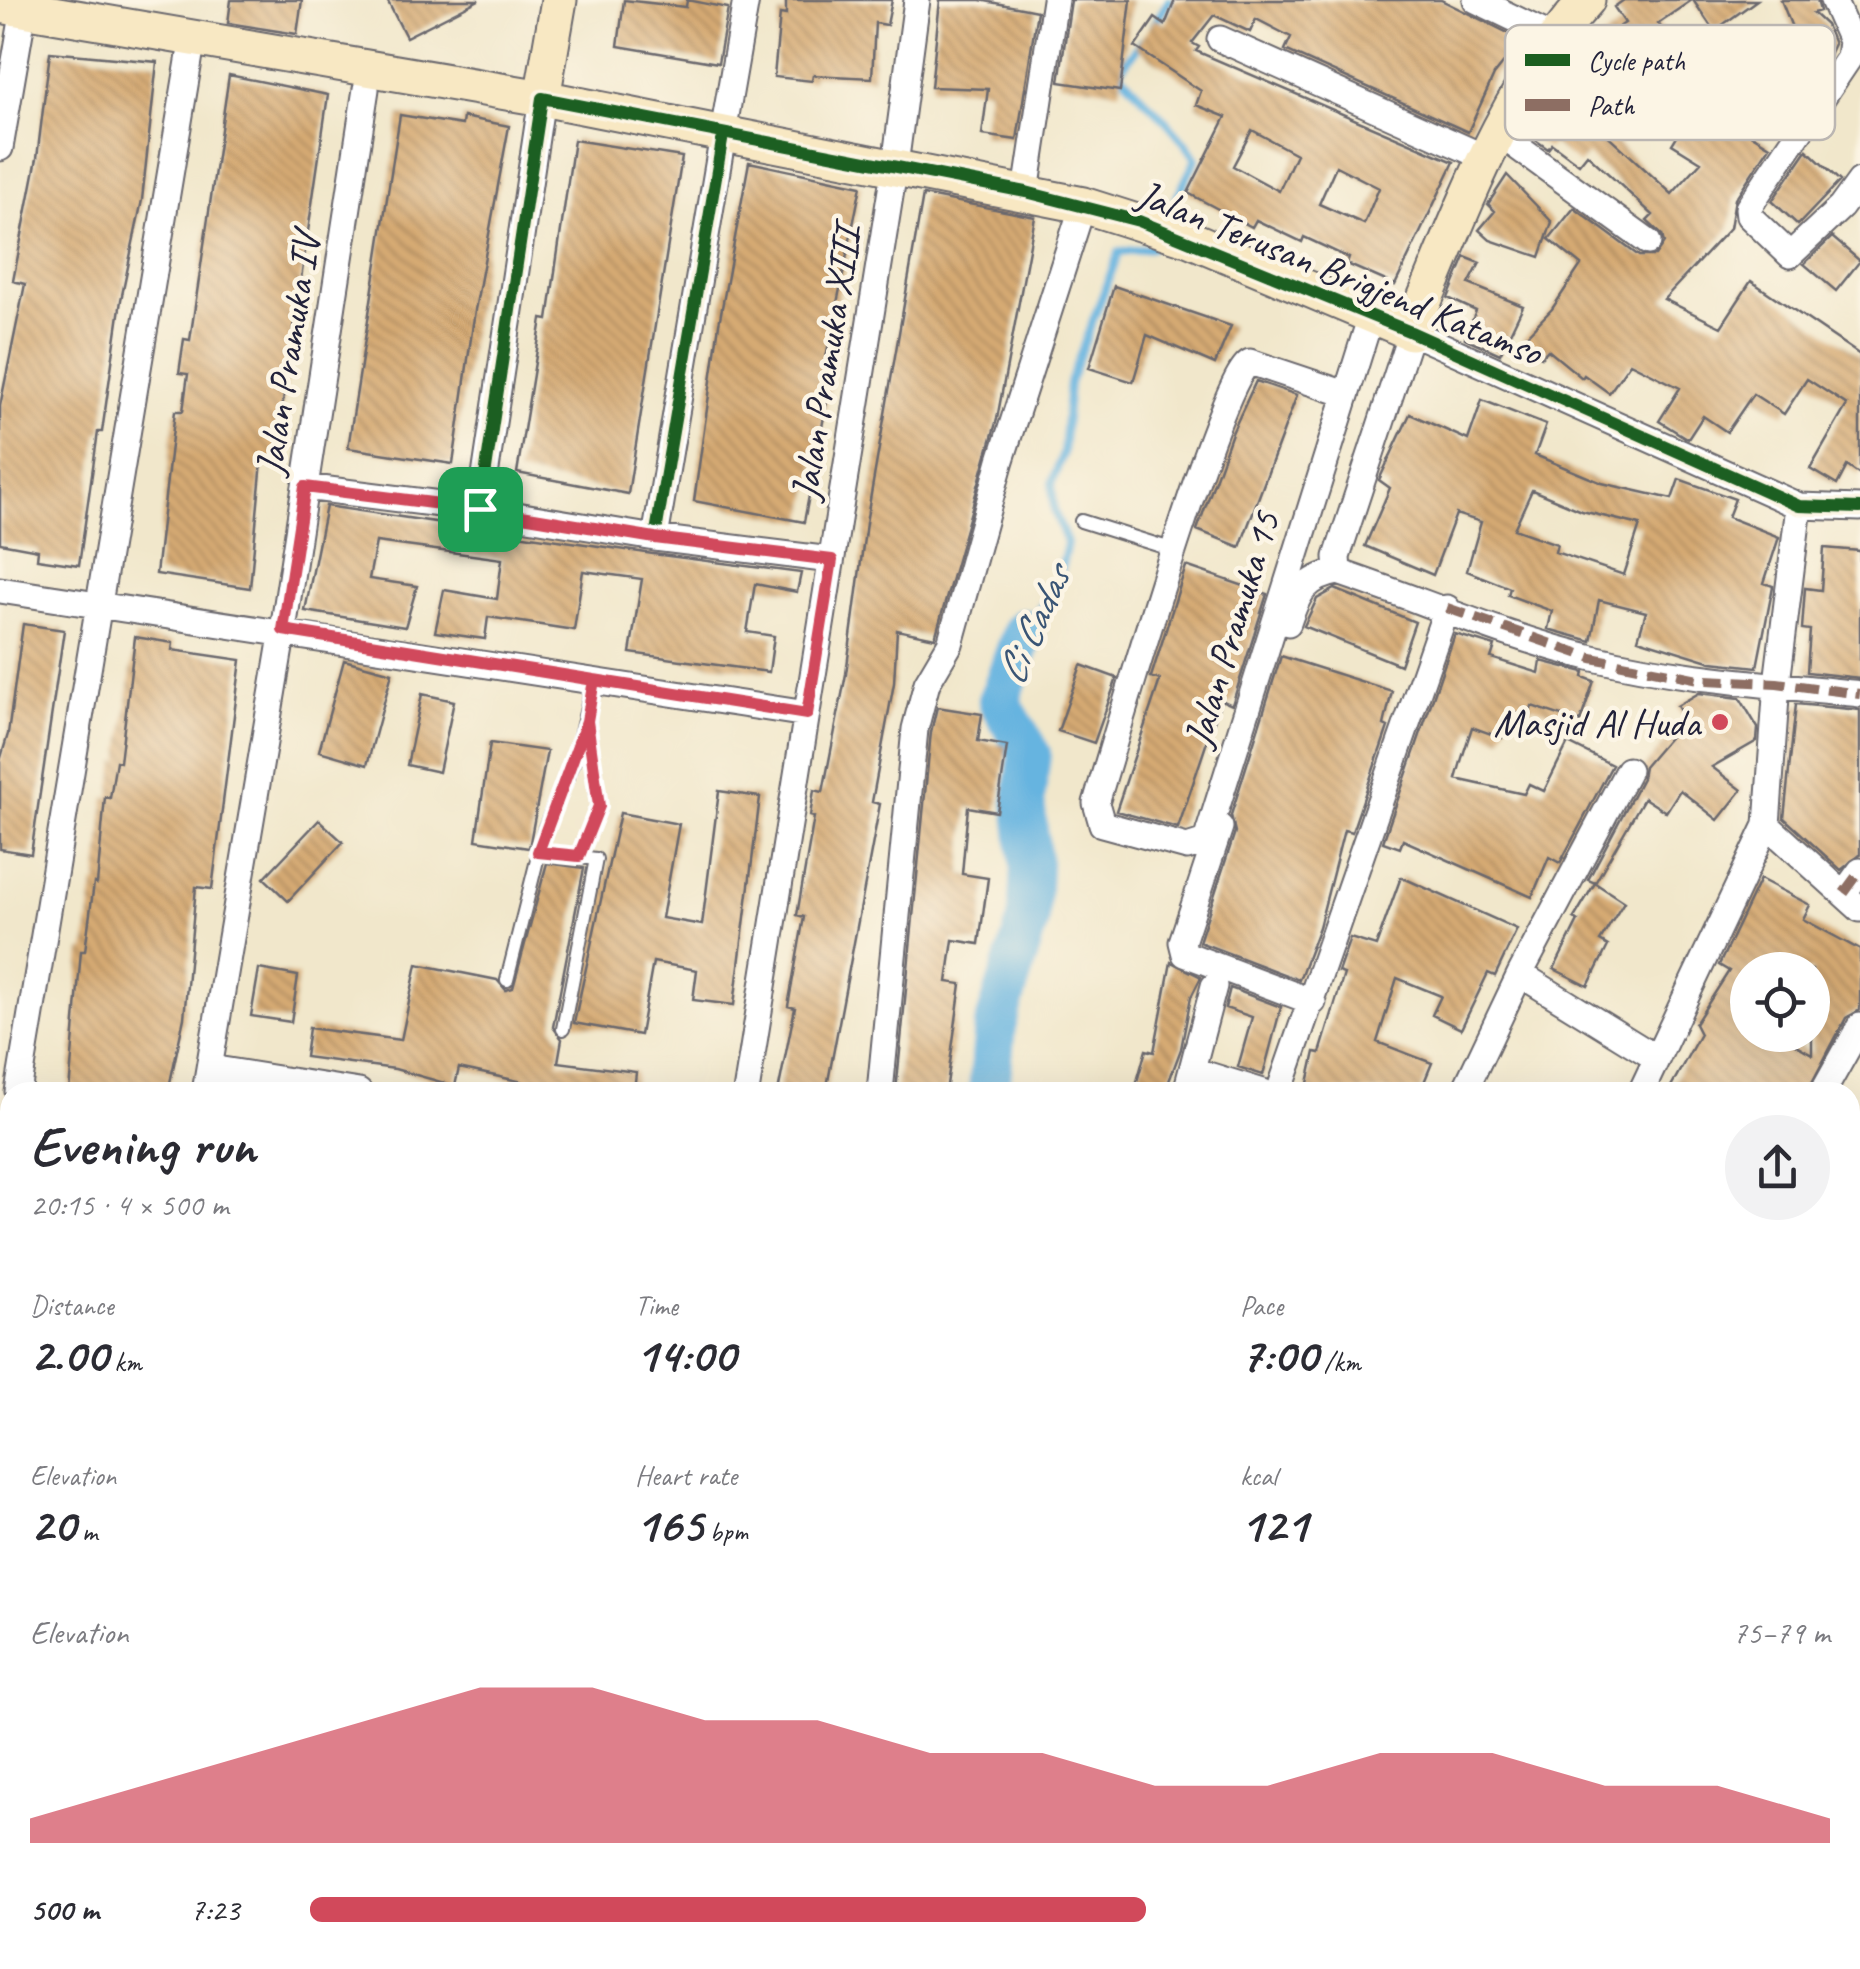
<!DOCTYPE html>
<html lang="en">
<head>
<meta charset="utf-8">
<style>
	body { margin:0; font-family:Caveat,sans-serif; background:#f2f2f3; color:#2b2b33; height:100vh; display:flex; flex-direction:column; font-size:38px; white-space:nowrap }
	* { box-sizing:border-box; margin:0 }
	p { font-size:32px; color:#7c7c81 }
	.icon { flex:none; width:55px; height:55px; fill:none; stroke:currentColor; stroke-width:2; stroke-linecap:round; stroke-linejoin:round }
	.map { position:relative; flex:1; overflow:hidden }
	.drawer { position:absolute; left:0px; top:1082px; width:1860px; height:888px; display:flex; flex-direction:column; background:#fff; border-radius:30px 30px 0 0; box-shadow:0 10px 40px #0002 }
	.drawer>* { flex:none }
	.controls { position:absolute; left:1730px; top:952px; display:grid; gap:20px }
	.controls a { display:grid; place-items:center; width:100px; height:100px; border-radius:50%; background:#fff; box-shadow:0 10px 40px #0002; font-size:50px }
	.pin { position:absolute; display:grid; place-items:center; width:85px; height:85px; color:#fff; margin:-42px; border-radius:20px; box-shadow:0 5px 15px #0006 }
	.round { display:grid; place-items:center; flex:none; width:105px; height:105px; border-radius:52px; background:#f2f2f3 }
	.headline { display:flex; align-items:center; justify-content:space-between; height:170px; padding:0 30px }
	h1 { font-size:55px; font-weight:700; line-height:75px }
	.stats { display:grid; grid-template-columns:repeat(3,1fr); gap:15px; height:170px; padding:10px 30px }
	.stats div { display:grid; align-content:center }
	.stats b { font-size:50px; font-weight:700 }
	.stats small { font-size:28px; font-weight:400 }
	.stats p { font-size:28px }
	.chart { height:280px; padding:20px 30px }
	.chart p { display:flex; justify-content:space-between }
	.chart svg { width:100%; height:180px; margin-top:10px; fill:#d1495b; opacity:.7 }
	ul { padding:0 30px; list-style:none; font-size:32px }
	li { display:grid; grid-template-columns:160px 120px 1fr; align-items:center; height:75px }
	li i { height:25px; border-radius:12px; background:#d1495b }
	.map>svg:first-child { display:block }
</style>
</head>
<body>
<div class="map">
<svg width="1860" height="1969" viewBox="0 0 1860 1969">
	<defs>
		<pattern id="building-back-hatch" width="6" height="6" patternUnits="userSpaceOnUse" patternTransform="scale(2.5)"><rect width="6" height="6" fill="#d6aa73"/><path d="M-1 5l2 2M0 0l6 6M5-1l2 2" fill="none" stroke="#ad8a60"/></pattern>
	</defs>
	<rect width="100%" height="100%" fill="#fcf5e5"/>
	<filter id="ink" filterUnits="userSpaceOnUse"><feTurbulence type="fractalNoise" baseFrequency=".01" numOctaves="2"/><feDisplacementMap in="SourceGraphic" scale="20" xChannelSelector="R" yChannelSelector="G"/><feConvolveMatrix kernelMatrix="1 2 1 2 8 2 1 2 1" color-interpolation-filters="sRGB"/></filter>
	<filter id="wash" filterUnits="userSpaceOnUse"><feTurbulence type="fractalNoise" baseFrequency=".0048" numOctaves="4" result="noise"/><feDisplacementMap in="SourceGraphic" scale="40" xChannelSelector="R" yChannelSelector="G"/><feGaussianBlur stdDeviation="2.25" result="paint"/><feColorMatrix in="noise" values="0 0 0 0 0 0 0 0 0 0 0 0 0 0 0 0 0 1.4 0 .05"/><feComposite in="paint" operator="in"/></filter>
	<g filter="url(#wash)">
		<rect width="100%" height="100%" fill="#f1e7cb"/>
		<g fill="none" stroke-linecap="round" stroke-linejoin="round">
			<path stroke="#66b4e0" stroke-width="8" d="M 1153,26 L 1169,0
				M 1142,41 L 1119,71 C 1144,102 1175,125 1196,159 L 1164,223
				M 1024,630 L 1058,584 L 1067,543 L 1054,511 L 1052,482 L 1063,453 L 1069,383 L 1119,252 L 1151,248 L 1155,240"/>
			<path stroke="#66b4e0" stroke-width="42" d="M 989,1092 L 995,1026 L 1028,920 L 1031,868 L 1024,800 L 1030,754 L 999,701 L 1024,630
				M 1151,1960 L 1152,1969"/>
		</g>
		<g id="blocks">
			<path fill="url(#building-back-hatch)" fill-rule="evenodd" d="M 231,0 L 302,0 L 297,34 L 228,23 Z
				M 387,0 L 479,0 L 406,37 Z
				M 624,0 L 686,7 L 687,0 L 728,8 L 718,63 L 618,46 Z
				M 786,0 L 892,0 L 887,25 L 875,23 L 872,78 L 813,75 L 812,81 L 774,77 L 780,14 L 786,15 Z
				M 940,0 L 980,0 L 1037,11 L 1017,140 L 982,135 L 988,89 L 931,87 Z
				M 1071,0 L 1131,0 L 1120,91 L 1059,82 Z
				M 1175,0 L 1441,0 L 1522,40 L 1494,75 L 1468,132 L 1285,50 L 1291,37 L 1256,19 L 1250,32 L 1214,15 L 1192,43 L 1199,47 L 1196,51 L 1454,162 L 1395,285 L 1347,264 L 1349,258 L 1304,237 L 1302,242 L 1256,220 L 1252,227 L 1188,193 L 1226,117 L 1196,105 L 1201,91 L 1135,47 L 1155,18 L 1165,25 ZM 1252,130 L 1296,154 L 1279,191 L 1233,166 ZM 1336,166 L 1379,188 L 1364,224 L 1319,204 Z
				M 1624,0 L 1692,0 L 1658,23 L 1674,46 L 1652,62 L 1648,56 L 1593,93 L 1563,74 L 1576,56 L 1625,23 L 1614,7 Z
				M 1693,0 L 1757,0 L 1714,31 Z
				M 1781,0 L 1817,0 L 1820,11 L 1813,13 L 1826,25 L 1834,44 L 1820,73 L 1791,46 L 1797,40 Z
				M 50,52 L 157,62 L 142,200 L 121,300 L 102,432 L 98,432 L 79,565 L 37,559 L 38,550 L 0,543 L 0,406 L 25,284 L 13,281 L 37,158 Z
				M 1719,68 L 1750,88 L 1729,121 L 1770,146 L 1735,199 L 1730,228 L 1664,299 L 1721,327 L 1751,281 L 1860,355 L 1860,475 L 1847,466 L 1837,485 L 1810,469 L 1847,405 L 1807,379 L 1784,414 L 1753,394 L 1727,432 L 1703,416 L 1688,439 L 1659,421 L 1680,388 L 1630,363 L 1609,393 L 1584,375 L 1582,378 L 1548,350 L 1541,357 L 1522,340 L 1552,309 L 1581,265 L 1549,239 L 1574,208 L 1639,256 L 1655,256 L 1664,243 L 1662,235 L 1647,221 L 1653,215 L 1587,154 L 1579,164 L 1552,144 L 1548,149 L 1523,131 L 1530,118 L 1554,86 L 1672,194 L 1701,162 L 1672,144 Z
				M 229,75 L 328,95 L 274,463 L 262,461 L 250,588 L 156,574 L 175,411 L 183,411 L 188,374 L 179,373 L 184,339 L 190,340 Z
				M 400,115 L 462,125 L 463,117 L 509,126 L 475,310 L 453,464 L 348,448 Z
				M 574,140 L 682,157 L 628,494 L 517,473 L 542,319 L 548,320 Z
				M 1807,150 L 1840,181 L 1798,225 L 1772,201 Z
				M 749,162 L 861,186 L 825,362 L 834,364 L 804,522 L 694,501 L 719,324 Z
				M 1507,175 L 1552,222 L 1540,257 L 1490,240 L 1479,230 L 1495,211 L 1488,204 Z
				M 923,195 L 1035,217 L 997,419 L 935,638 L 897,630 L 894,683 L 872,802 L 880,804 L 826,1092 L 778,1092 L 795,1008 L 788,1006 L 804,917 L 797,915 L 814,817 L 810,816 L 814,790 L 823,792 L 846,674 L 866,523 Z
				M 1832,237 L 1860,261 L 1836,291 L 1804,264 Z
				M 1465,257 L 1480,263 L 1469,284 L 1523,306 L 1500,354 L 1465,338 L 1476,311 L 1448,298 Z
				M 1114,286 L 1231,326 L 1215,364 L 1147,335 L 1133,382 L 1089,368 Z
				M 1256,381 L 1297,395 L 1240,547 L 1197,530 L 1232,433 Z
				M 1482,400 L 1546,425 L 1535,455 L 1602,483 L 1672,499 L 1679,479 L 1735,499 L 1728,517 L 1779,537 L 1764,583 L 1773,586 L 1757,667 L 1712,662 L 1638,639 L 1646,612 L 1599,600 L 1591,641 L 1548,629 L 1552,611 L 1508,595 L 1510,588 L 1467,571 L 1481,522 L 1456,514 L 1433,575 L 1365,546 L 1390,488 L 1379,480 L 1410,414 L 1468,440 ZM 1532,490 L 1582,511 L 1640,525 L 1624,575 L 1555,552 L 1557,544 L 1514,529 Z
				M 326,506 L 653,554 L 801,573 L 797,592 L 755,584 L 747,632 L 774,636 L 769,672 L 630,653 L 642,579 L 583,571 L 574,630 L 488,617 L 485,639 L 435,632 L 444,590 L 497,599 L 502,559 L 376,542 L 369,579 L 417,586 L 405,627 L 305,611 Z
				M 1824,548 L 1860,551 L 1860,678 L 1807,672 L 1810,630 L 1802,629 L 1805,588 L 1821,590 Z
				M 1186,566 L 1267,594 L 1232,705 L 1221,700 L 1178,828 L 1116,811 L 1160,680 L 1151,677 Z
				M 1335,589 L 1415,622 L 1400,665 L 1304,626 L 1317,599 Z
				M 23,624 L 64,630 L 31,854 L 0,849 L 0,761 L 8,734 Z
				M 1455,634 L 1495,646 L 1491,658 L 1539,673 L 1541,661 L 1584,672 L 1583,677 L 1594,681 L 1580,722 L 1532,706 L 1529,717 L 1511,711 L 1502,738 L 1472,727 L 1462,758 L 1456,779 L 1524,794 L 1529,784 L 1544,791 L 1568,743 L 1612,765 L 1560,863 L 1549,857 L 1532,897 L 1403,840 L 1400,848 L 1383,842 Z
				M 135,637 L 173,643 L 172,650 L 241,660 L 212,889 L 196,887 L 184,1018 L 168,1092 L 69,1092 L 81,951 L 85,951 L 94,883 L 97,884 L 105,797 L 110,798 L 116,761 L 120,762 Z
				M 1281,656 L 1392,691 L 1384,725 L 1388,727 L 1352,832 L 1344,830 L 1319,927 L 1299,980 L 1199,942 L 1235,832 L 1231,815 Z
				M 344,660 L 392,673 L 367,765 L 319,751 Z
				M 1081,665 L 1117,678 L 1094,743 L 1058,731 Z
				M 1699,693 L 1740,698 L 1758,728 L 1757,741 L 1712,767 L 1742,790 L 1718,820 L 1680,790 L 1666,812 L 1644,798 L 1595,883 L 1588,880 L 1642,778 L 1644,767 L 1685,719 L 1677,706 Z
				M 422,694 L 454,701 L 439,772 L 407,765 Z
				M 1796,704 L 1860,710 L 1860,855 L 1841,870 L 1784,818 Z
				M 937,707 L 982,714 L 978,741 L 1007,746 L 997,812 L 968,807 L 962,874 L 988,878 L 979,944 L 953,940 L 947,982 L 961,984 L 946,1092 L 896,1092 L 931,732 Z
				M 490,743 L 547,751 L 529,848 L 476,840 Z
				M 719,791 L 760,797 L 734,1005 L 693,1000 L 697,970 L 653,962 L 640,1035 L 574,1023 L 620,813 L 679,824 L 662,918 L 702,925 Z
				M 319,820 L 343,842 L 288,901 L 264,878 Z
				M 547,863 L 584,868 L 553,1027 L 562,1039 L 558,1062 L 636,1072 L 634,1092 L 568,1092 L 459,1068 L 455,1086 L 395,1069 L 305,1057 L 309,1028 L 401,1040 L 417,964 L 497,980 L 506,990 L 513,988 Z
				M 1401,877 L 1517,929 L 1495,976 L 1488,973 L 1461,1029 L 1432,1015 L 1441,996 L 1397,978 L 1377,1042 L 1432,1063 L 1420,1092 L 1306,1092 L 1315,1052 L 1320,1053 L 1344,974 L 1338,972 L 1350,938 L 1376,946 Z
				M 1760,879 L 1810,905 L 1803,919 L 1860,950 L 1860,1010 L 1846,1018 L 1807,1092 L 1668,1092 L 1700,1034 L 1695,1024 L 1729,971 L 1719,965 ZM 1748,970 L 1812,970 L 1812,1054 L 1779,1035 L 1748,1035 Z
				M 1595,883 L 1624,902 L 1600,941 L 1608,946 L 1588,986 L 1554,969 L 1578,921 L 1574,918 Z
				M 1171,962 L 1201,977 L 1191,997 L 1181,1049 L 1165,1092 L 1134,1092 L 1146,1050 L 1154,1052 Z
				M 259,969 L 298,976 L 291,1022 L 251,1016 Z
				M 1230,988 L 1281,1007 L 1263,1075 L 1238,1067 L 1252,1017 L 1225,1008 Z"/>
		</g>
	</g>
	<g filter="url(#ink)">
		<use href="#blocks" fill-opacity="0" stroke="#6a676d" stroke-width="2.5"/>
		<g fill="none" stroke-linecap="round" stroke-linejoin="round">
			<g stroke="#6a676d" stroke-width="16">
				<path id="lane" d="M 1081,521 L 1174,550
					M 538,852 L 596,859 L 563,1029
					M 579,857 L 599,806 L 587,724
					M 507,980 L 545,828 L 574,761 L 594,680"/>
			</g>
			<g stroke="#6a676d" stroke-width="29">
				<path id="street" d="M 1476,0 L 1553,37
					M 1833,0 L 1851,41 L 1849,58 L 1748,208 L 1749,216 L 1790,255 L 1841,207 L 1860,181
					M 1220,39 L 1486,158
					M 542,98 L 480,509 L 655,538 L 722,141
					M 723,133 L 746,0
					M 1498,133 L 1648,242
					M 0,148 L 21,26
					M 1026,192 L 1055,0
					M 1343,393 L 1250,362 C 1222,370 1112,750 1096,803 L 1102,824 L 1187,847 L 1206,841 L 1371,316
					M 305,487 L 480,509
					M 655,538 L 831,560
					M 1338,572 L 1337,557 L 1411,332 L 1799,506 L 1860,508
					M 0,590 L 807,714
					M 1288,623 C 1298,593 1305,578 1338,572 C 1422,600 1507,638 1593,658 C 1681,679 1770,684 1860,694
					M 1767,825 L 1860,909
					M 1220,827 L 1182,942 L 1185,954 L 1313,1002
					M 1844,893 L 1860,871
					M 1520,974 L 1656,1058
					M 210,1068 L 359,1092
					M 1192,1070 L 1263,1092
					M 18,1092 L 190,55
					M 205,1092 L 283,630 L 366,89
					M 746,1092 L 895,165 L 917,0
					M 880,1092 L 915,729 L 927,683 L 950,644 L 1001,460 L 1083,205
					M 1186,1092 L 1214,986
					M 1279,1092 L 1447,608
					M 1464,1092 L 1520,974 L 1628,770
					M 1641,1092 L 1767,825 L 1777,683 L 1799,506
					M 1823,1092 L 1860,1026
					M 1850,1137 L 1860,1143
					M 0,1201 L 10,1140
					M 1850,1297 L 1860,1301
					M 1850,1416 L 1860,1421
					M 0,1509 L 10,1510
					M 1850,1540 L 1860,1544
					M 0,1670 L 10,1672
					M 1850,1671 L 1860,1677
					M 0,1851 L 10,1854
					M 1850,1914 L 1860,1919
					M 270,1960 L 276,1969
					M 612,1960 L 635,1969
					M 909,1960 L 910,1969
					M 1107,1960 L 1107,1969
					M 1324,1960 L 1335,1969
					M 1507,1960 L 1520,1969
					M 1640,1960 L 1653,1969
					M 711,1969 L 714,1960
					M 799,1969 L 802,1960
					M 1013,1969 L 1016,1960
					M 1437,1969 L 1445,1960"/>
			</g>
			<g stroke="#6a676d" stroke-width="39">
				<path id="secondary" d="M 0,5 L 542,98 L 1083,205 L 1190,239 L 1411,332 C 1460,218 1502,93 1587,0
					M 542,98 L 559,0"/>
			</g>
			<use href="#lane" stroke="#fff" stroke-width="12"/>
			<use href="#street" stroke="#fff" stroke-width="25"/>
			<use href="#secondary" stroke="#f8e8c3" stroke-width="35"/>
			<path stroke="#8d6e63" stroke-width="10" stroke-dasharray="20 10" stroke-linecap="butt" d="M 1447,608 L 1592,658 L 1704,680 L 1777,683 L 1860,694
				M 1844,893 L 1860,871
				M 1850,1137 L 1860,1143
				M 1850,1297 L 1860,1301
				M 1850,1416 L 1860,1421
				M 1850,1540 L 1860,1544
				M 0,1670 L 10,1672
				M 0,1851 L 10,1854
				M 270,1960 L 276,1969
				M 909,1960 L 910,1969
				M 1107,1960 L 1107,1969
				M 1324,1960 L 1335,1969
				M 1507,1960 L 1520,1969
				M 1640,1960 L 1653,1969
				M 711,1969 L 714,1960
				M 799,1969 L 802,1960
				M 1013,1969 L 1016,1960
				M 1437,1969 L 1445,1960"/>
			<g stroke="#fcf5e5" stroke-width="19">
				<path id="cycleway" d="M 722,141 L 655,538 L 480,509 L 542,98 L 1026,192 L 1139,221 L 1411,332 L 1799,506 L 1860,508"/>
			</g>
			<use href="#cycleway" stroke="#1b5e20" stroke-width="12"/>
		</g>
	</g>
	<g fill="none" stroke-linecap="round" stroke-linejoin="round" filter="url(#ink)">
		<g stroke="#fff" stroke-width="20">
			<path id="route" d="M 480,509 L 305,487 L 283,630 L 594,680 L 587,721 L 599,806 L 579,856 L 538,852 L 587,721 L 594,680 L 807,714 L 832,560 L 655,538 L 480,509"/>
		</g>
		<use href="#route" stroke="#d1495b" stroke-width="12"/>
	</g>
	<circle fill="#d1495b" stroke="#fcf5e5" stroke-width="4" cx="1720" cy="722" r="10"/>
	<g text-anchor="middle" stroke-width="9" stroke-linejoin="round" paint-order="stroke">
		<g font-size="40" fill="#22223b" stroke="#fcf5e5">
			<text transform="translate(1340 272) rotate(22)" y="14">Jalan Terusan Brigjend Katamso</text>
			<text transform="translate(287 354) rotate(-81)" y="14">Jalan Pramuka IV</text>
			<text transform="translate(825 363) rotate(-81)" y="14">Jalan Pramuka XIII</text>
			<text transform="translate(1231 629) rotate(-73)" y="14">Jalan Pramuka 15</text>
		</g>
		<g font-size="40" fill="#22223b" stroke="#fcf5e5" text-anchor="end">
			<text x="1700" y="736">Masjid Al Huda</text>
		</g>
		<g font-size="42" font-style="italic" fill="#3a5575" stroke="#fcf5e5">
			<text transform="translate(1032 625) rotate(-66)" y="15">Ci Cadas</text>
		</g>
	</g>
	<rect x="1505" y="25" width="330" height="115" rx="15" fill="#fcf5e5" stroke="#bbb6b2" stroke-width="2.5"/>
	<rect x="1525" y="54" width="45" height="12" fill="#1b5e20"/>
	<rect x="1525" y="99" width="45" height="12" fill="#8d6e63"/>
	<g font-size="28" fill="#22223b">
		<text x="1588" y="70">Cycle path</text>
		<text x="1588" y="115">Path</text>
	</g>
</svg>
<div class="controls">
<a><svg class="icon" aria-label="locate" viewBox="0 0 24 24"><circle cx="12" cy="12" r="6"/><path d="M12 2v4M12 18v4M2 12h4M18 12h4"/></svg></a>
</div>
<div class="pin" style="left:480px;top:509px;background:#1e9e55"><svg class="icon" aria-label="arrive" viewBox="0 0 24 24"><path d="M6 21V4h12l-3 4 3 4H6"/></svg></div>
<section class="drawer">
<div class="headline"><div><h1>Evening run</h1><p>20:15 · 4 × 500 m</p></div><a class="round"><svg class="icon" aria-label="share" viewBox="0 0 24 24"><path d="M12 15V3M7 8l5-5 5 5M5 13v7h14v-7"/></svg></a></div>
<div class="stats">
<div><p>Distance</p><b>2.00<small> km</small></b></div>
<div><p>Time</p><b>14:00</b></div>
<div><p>Pace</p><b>7:00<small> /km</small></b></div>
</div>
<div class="stats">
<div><p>Elevation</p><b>20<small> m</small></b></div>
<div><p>Heart rate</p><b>165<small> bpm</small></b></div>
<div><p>kcal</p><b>121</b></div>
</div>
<div class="chart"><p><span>Elevation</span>75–79 m</p>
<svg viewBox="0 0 160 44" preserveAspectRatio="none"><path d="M0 44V38L10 30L20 22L30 14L40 6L50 6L60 14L70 14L80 22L90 22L100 30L110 30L120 22L130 22L140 30L150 30L160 38V44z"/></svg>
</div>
<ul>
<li><b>500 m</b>7:23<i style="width:55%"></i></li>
</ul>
</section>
</div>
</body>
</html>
